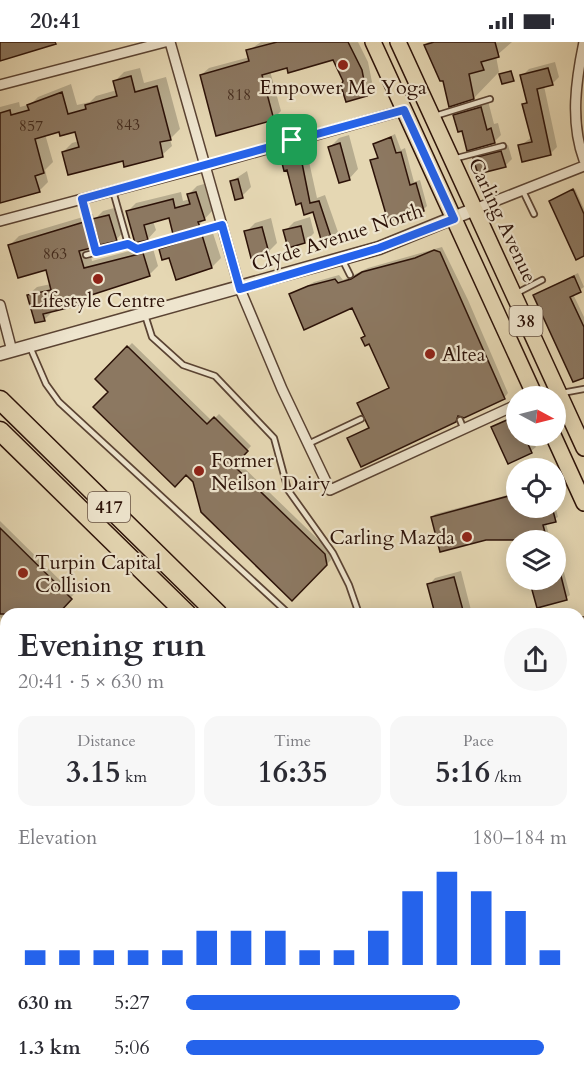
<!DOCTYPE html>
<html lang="en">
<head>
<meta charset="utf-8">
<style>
	body { margin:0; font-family:Cardo,serif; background:#f7f7f7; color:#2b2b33; height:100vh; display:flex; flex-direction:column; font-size:22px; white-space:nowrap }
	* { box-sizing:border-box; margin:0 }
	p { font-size:20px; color:#7c7c81 }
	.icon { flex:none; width:33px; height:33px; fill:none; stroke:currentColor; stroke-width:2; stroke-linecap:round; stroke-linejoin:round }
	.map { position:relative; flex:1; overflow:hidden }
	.details { position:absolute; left:0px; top:566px; width:585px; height:476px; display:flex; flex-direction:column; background:#fff; border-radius:18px 18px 0 0; box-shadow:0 3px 15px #0003 }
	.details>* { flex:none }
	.needle { width:39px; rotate:97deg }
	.tools { position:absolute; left:506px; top:344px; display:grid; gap:12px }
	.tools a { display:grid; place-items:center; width:60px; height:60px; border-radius:50%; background:#fff; box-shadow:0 3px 15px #0003; font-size:30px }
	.pin { position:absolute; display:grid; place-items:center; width:51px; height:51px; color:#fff; margin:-26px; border-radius:12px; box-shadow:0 3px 9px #0006 }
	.round { display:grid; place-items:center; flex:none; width:63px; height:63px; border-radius:32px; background:#f7f7f7 }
	.headline { display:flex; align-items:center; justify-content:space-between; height:102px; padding:0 18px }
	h1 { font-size:33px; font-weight:700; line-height:45px }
	.metrics { display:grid; grid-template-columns:repeat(3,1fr); gap:9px; height:102px; padding:6px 18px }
	.metrics div { display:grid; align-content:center; border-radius:15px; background:#f7f7f7; text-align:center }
	.metrics b { font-size:30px; font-weight:700 }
	.metrics small { font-size:16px; font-weight:400 }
	.metrics p { font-size:16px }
	.chart { height:168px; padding:12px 18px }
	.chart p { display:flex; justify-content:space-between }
	.chart svg { width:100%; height:108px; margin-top:6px; stroke:#2563eb; stroke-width:6 }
	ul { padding:0 18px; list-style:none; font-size:20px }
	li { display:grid; grid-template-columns:96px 72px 1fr; align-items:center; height:45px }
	li i { height:15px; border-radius:8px; background:#2563eb }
	.status { display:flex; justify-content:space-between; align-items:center; height:42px; padding:0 30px; background:#fff; direction:ltr }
	.status svg { height:16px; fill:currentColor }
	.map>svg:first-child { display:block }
</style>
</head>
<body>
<div class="status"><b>20:41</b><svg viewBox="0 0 49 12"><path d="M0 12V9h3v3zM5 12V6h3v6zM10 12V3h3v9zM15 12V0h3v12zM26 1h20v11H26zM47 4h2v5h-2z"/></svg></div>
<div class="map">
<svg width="584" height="1040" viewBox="0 0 584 1040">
	<defs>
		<pattern id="grass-dots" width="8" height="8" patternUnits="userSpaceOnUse" patternTransform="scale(1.5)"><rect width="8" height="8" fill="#c6b696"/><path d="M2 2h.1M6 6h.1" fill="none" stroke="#aa9b80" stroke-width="1.8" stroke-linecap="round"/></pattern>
	</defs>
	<rect width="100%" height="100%" fill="#e5d7b3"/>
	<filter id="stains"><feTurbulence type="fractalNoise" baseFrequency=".00333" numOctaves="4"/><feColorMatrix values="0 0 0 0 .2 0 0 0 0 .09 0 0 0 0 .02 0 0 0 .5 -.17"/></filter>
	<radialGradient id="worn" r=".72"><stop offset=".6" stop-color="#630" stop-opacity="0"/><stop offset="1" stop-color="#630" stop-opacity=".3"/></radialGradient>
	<path fill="url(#grass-dots)" stroke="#79644f" stroke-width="1.5" d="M 579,991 L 584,996 L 584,1040 L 578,1040 L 575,1035 L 579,1035 Z"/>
	<path fill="#0003" d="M 261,0 L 358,0 L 368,20 L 373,45 L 366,53 L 345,39 L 333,16 L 270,29 L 281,69 L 274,76 L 217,92 L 201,33 L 209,26 L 250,15 L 248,9 Z
		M 428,0 L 512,0 L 496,14 L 499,30 L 474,56 L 444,37 L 425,3 Z
		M 555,20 L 559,35 L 552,42 L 544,44 L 557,105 L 550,112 L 520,104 L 532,95 L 524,62 L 528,58 L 522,34 L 529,27 Z
		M 140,26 L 144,41 L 166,35 L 180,87 L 170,97 L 172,104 L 162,113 L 124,117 L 63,110 L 72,101 L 79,99 L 76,88 L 60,88 L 45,92 L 53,120 L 45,128 L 48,140 L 39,149 L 0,160 L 0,65 L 19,60 L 20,65 L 31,62 L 38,55 L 71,42 L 77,63 L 90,60 L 96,54 L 117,48 L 115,39 L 124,30 Z
		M 488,59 L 494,82 L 498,81 L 501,93 L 494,100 L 463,87 L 455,73 L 462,67 Z
		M 395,92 L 401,108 L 405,106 L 414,140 L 420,138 L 427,164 L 423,168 L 371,119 L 379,114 L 375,102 Z
		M 349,93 L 358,127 L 349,137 L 330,105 L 339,96 Z
		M 508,103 L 512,117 L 505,124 L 475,117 L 482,110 Z
		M 306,106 L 317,156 L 325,153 L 338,190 L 331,197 L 314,169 L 302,159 L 282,117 L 289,111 Z
		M 247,129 L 251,145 L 242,154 L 232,139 Z
		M 204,142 L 212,169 L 199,183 L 170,174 L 153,179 L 156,188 L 148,197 L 137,200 L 128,169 L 136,161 L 181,150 L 183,159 L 190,157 L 189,152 L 197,144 Z
		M 575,147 L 584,167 L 584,213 L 551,159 Z
		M 118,165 L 125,188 L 116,198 L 99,196 L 89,205 L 92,219 L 152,203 L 158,224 L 149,233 L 92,252 L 83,260 L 53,269 L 44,278 L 34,268 L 31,269 L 28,253 L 37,245 L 51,242 L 47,226 L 10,203 L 19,194 L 93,172 L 94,178 L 103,169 Z
		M 310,175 L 314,191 L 305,200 L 285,189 L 294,180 Z
		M 271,176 L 277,201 L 268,210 L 246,190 L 255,181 Z
		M 211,185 L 221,216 L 212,225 L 170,214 L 161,208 L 170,199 Z
		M 442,205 L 468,258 L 508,351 L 504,356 L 460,373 L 455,379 L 349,396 L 370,384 L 359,362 L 390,345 L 353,264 L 291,253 L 314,240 L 339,233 L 343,238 L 368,226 Z
		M 578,231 L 584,245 L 573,252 L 584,275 L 584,335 L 535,253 Z
		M 132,301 L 212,379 L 219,372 L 251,404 L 237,419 L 329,508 L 331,518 L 292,557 L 194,439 L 97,337 Z
		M 516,372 L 516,393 L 530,393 L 536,405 L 531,409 L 492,386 Z
		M 516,451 L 516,465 L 555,463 L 558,475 L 546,481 L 550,498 L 522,498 L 432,476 L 435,472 Z
		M 0,479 L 74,552 L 56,572 L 37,565 L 6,572 L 4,579 L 0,575 Z
		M 555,515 L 556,520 L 562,523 L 570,553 L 566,556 L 531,537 L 555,537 Z
		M 461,529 L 472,572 L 436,572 L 429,543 L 435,536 Z
		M 6,637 L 6,649 L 1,651 L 0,639 Z
		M 579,664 L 584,667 L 584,709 L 579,714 Z
		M 584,794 L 584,845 L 579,847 L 579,796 Z
		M 6,814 L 6,875 L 0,878 L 0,817 Z
		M 6,939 L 6,962 L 0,948 Z
		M 38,1035 L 60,1035 L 62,1039 L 41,1040 Z
		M 108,1035 L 128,1035 L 131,1040 L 101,1040 Z
		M 229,1035 L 263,1035 L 265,1040 L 224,1040 Z
		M 282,1035 L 326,1035 L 307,1040 L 284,1040 Z"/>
	<path fill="#8c7861" stroke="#2c1208" stroke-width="1.5" d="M 0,0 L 55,0 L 56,2 L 0,19 Z
		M 277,0 L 348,0 L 362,28 L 367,54 L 346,60 L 341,44 L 343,39 L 333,18 L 288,31 L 287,26 L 262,33 L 274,78 L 216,94 L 200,33 L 249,19 L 246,8 Z
		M 434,0 L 495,0 L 499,15 L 481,20 L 484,28 L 469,32 L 474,57 L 449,65 L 443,39 L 440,39 L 424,3 Z
		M 548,26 L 553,43 L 537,47 L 551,113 L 522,120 L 518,103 L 532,100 L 522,62 L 527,61 L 520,33 Z
		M 511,29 L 514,39 L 502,42 L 499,32 Z
		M 131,34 L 135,50 L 157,44 L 171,98 L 160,100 L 163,115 L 124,125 L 123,119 L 68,133 L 62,110 L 79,105 L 75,90 L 60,94 L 59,90 L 35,97 L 44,131 L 35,134 L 40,150 L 0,161 L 0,71 L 10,68 L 11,73 L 29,68 L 27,63 L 62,50 L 68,72 L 86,67 L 85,63 L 117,54 L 113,39 Z
		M 481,65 L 487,88 L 491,86 L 495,101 L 467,109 L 462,89 L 458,90 L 453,73 Z
		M 391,95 L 396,111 L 401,110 L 410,143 L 416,141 L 424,169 L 388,179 L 370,118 L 378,116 L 373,102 Z
		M 340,101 L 350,138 L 339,141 L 328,105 Z
		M 501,109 L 506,125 L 478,132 L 473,116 Z
		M 300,111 L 310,161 L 319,159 L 332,198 L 322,201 L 313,170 L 304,173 L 301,161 L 296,163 L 287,128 L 284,129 L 281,117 Z
		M 238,137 L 243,156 L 235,158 L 230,139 Z
		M 573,147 L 584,172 L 584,214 L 576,218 L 549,159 Z
		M 196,150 L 205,178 L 198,180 L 200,185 L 173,192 L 169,176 L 144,183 L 148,198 L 135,201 L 126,169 L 173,157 L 175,166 L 190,162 L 187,152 Z
		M 109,173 L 117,199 L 100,203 L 92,177 Z
		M 84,180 L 91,206 L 79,209 L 84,226 L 143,211 L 150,234 L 82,256 L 84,262 L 43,272 L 45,279 L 35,281 L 27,253 L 51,248 L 46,228 L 18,236 L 8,203 Z
		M 301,184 L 305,201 L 288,206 L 283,188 Z
		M 262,185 L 269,211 L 251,216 L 244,189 Z
		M 202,193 L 212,226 L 176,238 L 169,216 L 162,218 L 159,207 Z
		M 434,208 L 440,210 L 505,357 L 464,376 L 458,374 L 456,380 L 361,425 L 347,396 L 369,386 L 357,361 L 389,346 L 369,302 L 365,304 L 361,296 L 365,294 L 352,266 L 304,288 L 289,252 L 308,244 L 335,237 L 338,241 L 351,237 L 362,230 L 415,216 Z
		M 574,234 L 581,250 L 570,255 L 584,285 L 584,336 L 573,340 L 533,253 Z
		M 127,304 L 207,382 L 214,375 L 248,409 L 234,424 L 325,512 L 327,523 L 292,559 L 201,470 L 193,440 L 186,433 L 175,445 L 93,365 L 108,350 L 95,337 Z
		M 516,374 L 516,393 L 524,393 L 532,411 L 508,422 L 491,385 Z
		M 516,452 L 516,465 L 552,465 L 556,480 L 543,483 L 547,498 L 486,498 L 440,510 L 431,475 Z
		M 0,486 L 72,557 L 58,572 L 41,572 L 37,567 L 33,572 L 0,572 Z
		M 555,522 L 558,522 L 567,558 L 537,566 L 529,537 L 555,537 Z
		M 454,535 L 464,572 L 435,572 L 427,542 Z"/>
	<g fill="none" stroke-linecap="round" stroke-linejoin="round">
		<g stroke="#5a4333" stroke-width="8">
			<path id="service" d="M 435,74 L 490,57
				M 453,117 L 503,104
				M 522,147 L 534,172
				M 82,157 L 97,210
				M 128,202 L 137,207 L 222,183
				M 86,213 L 128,202 L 113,149
				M 342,217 L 350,233
				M 515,252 L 542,238
				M 145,273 L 152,295 L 183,323 L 215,334 L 274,396 L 288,448 L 333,511 L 349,543 L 359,572
				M 30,305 L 46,342 L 59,360 L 289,572
				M 562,351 L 584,347
				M 460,378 L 464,388
				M 308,402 L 361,377
				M 579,656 L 584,655
				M 579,675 L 584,677
				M 584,723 L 584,726"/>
		</g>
		<g stroke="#5a4333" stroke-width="12">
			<path id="minor" d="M 170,0 L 240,247 L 282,347 L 330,448 L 516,363
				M 584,0 C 576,38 570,80 584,118
				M 0,43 L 165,0
				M 475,167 L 584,124
				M 0,179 L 206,124 L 404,68
				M 0,263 L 12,309
				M 579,581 L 584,580
				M 0,621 L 6,619
				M 0,999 L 6,1012
				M 16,1035 L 18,1040"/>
		</g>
		<g stroke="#5a4333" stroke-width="15">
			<path id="tertiary" d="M 0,312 L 379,206 L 475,167
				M 0,709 L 6,722
				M 148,1035 L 150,1040"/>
		</g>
		<g stroke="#2c1208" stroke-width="18">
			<path id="primary" d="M 373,0 L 535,354
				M 398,0 L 584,406
				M 553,393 L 584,461"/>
		</g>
		<g stroke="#2c1208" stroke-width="21">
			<path id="motorway" d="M 0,358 L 218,572
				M 0,389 L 187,572
				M 579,925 L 584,930
				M 579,954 L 584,959
				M 568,1035 L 571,1040"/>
		</g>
		<use href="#service" stroke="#eee5ce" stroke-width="4.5"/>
		<use href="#minor" stroke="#eee5ce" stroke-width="9"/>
		<use href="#tertiary" stroke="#eee5ce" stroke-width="12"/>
		<use href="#primary" stroke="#e5d7b3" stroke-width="15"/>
		<use href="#motorway" stroke="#e5d7b3" stroke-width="18"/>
	</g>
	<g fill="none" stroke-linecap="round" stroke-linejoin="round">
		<g stroke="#fff" stroke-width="12">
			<path id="route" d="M 404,68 L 454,177 L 379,206 L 240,247 L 222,183 L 137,207 L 128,202 L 96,210 L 82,157 Z"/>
		</g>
		<use href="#route" stroke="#2563eb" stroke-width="8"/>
	</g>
	<g fill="#8f2418" stroke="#eee5ce" stroke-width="2">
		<circle cx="343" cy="23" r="6"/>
		<circle cx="98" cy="237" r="6"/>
		<circle cx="430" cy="312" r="6"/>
		<circle cx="199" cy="429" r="6"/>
		<circle cx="467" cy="495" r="6"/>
		<circle cx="23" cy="531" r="6"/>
	</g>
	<g text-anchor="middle" stroke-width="4.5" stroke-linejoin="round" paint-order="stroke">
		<g font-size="16" fill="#442c1e">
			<text x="239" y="58">818</text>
			<text x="128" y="88">843</text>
			<text x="31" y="89">857</text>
			<text x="55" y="217">863</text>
		</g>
		<g fill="#eee5ce" stroke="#665143" stroke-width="1.5">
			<rect x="509.5" y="264" width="33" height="30" rx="4.5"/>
			<rect x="88" y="450" width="42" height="30" rx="4.5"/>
		</g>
		<g font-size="18" font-weight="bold" fill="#2c1208">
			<text x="526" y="285">38</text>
			<text x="109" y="471">417</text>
		</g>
		<g font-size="20" fill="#2c1208" stroke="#eee5ce" text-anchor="start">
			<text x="343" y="52" text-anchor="middle">Empower Me Yoga</text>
			<text x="98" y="265" text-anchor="middle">Lifestyle Centre</text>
			<text x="442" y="319">Altea</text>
			<text x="211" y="425">Former<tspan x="211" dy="23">Neilson Dairy</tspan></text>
			<text x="455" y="502" text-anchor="end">Carling Mazda</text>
			<text x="35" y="527">Turpin Capital<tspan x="35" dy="23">Collision</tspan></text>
		</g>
		<g font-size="20" fill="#2c1208" stroke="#eee5ce">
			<text transform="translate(503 178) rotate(65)" y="7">Carling Avenue</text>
			<text transform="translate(337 195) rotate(-18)" y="7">Clyde Avenue North</text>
		</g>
	</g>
	<rect width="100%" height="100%" filter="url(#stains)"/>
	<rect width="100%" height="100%" fill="url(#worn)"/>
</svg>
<div class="tools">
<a><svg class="needle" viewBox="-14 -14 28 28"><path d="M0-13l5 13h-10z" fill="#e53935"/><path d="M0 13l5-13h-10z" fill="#7c7c81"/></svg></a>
<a><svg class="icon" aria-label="locate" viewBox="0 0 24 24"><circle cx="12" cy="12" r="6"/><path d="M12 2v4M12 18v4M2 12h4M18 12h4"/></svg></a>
<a><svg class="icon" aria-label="layers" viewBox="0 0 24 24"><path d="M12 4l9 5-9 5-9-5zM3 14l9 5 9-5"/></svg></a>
</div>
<div class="pin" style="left:292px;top:98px;background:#1e9e55"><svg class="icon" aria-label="arrive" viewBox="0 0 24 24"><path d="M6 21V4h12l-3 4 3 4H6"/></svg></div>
<section class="details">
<div class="headline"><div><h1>Evening run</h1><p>20:41 · 5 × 630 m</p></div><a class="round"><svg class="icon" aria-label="share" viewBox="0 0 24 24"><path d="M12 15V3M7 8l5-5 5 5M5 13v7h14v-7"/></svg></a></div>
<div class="metrics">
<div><p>Distance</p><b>3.15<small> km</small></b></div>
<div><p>Time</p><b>16:35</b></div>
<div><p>Pace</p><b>5:16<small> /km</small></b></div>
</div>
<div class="chart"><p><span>Elevation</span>180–184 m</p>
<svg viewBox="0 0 160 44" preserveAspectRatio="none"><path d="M5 44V38M15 44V38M25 44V38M35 44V38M45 44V38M55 44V30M65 44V30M75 44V30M85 44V38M95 44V38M105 44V30M115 44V14M125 44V6M135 44V14M145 44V22M155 44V38"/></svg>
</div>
<ul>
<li><b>630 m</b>5:27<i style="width:72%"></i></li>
<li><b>1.3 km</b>5:06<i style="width:94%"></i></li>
</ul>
</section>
</div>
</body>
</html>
